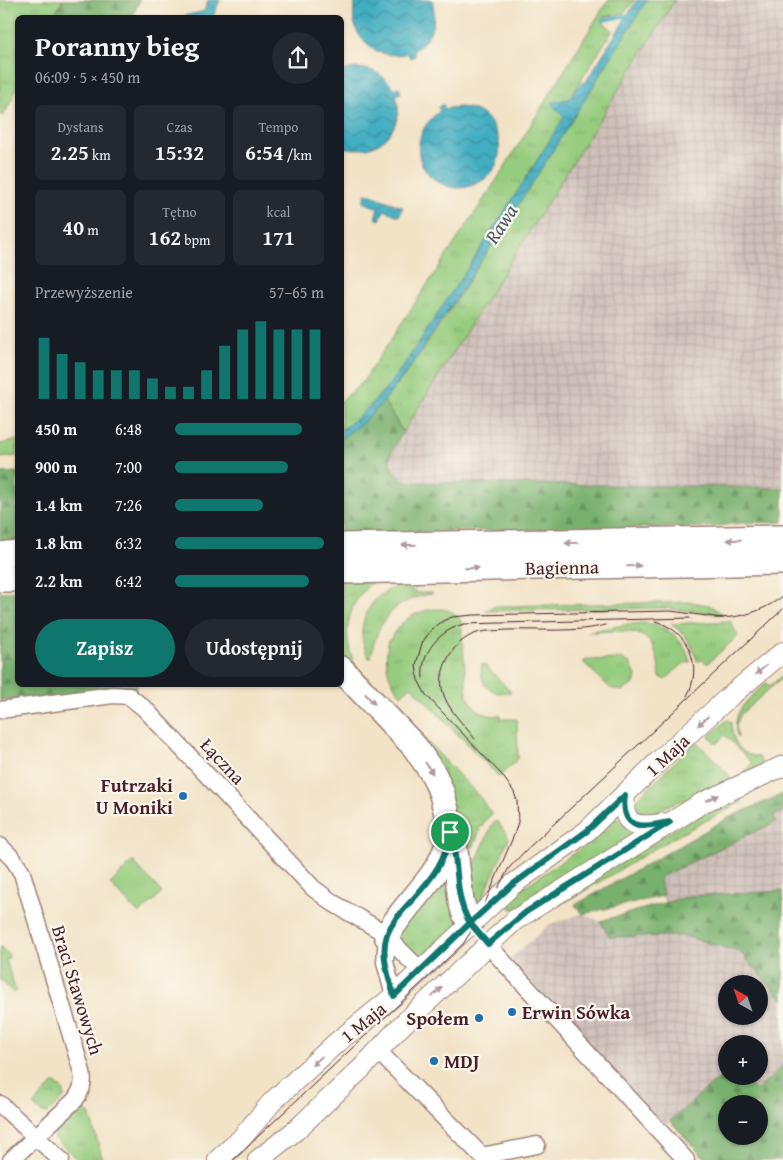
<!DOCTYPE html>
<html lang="pl">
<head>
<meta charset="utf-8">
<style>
	body { margin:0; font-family:"Gentium Book Plus",serif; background:#242831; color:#f1f3f6; height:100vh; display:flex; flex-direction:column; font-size:19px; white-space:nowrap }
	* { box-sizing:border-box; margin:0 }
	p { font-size:16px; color:#9ea1a6 }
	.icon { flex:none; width:28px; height:28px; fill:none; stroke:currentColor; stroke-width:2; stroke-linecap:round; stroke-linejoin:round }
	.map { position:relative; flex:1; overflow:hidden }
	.side { position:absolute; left:15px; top:15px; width:329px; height:672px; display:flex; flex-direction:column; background:#171b24; border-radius:8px; box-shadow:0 1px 4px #0004 }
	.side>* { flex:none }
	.needle { width:32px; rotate:320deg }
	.buttons { position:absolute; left:718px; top:975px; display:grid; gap:10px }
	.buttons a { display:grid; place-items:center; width:50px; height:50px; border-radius:50%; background:#171b24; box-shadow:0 1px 4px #0004; font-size:25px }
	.pin { position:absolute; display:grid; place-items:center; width:42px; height:42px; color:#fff; margin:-21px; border:2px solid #fff; border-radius:50%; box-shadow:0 1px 5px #0007 }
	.round { display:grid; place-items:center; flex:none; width:52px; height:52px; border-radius:26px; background:#242831 }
	.summary { display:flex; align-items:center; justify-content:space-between; height:85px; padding:0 20px }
	h1 { font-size:28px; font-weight:600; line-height:38px }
	.metrics { display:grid; grid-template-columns:repeat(3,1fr); gap:8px; height:85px; padding:5px 20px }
	.metrics div { display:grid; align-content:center; border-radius:8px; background:#242831; text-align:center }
	.metrics b { font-size:21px; font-weight:600 }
	.metrics small { font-size:14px; font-weight:400 }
	.metrics p { font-size:14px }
	.chart { height:140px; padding:10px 20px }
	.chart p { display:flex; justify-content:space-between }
	.chart svg { width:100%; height:90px; margin-top:5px; stroke:#0f766e; stroke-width:6 }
	.cta { display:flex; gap:10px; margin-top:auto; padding:10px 20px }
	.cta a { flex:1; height:58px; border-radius:30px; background:#0f766e; color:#fff; font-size:20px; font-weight:600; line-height:58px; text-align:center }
	.cta a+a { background:#242831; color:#f1f3f6 }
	ul { padding:0 20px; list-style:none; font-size:16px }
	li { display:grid; grid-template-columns:80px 60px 1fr; align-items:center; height:38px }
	li i { height:12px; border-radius:6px; background:#0f766e }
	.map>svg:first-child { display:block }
</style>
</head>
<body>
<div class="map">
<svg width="783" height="1160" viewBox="0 0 783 1160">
	<defs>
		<pattern id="industrial-grid" width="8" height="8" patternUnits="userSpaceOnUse" patternTransform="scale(1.25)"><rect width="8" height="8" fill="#cfc0ba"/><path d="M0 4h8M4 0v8" fill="none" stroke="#b3a5a0"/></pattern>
		<pattern id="grass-tufts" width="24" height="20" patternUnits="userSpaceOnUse" patternTransform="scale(1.25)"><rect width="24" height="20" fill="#96cc7e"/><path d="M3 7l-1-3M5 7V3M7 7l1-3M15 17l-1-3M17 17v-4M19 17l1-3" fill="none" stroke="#83af6d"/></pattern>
		<pattern id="forest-firs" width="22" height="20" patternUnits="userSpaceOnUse" patternTransform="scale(1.25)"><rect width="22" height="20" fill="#78b06d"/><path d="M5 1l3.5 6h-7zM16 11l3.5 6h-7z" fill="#648f5a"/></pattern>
		<pattern id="water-waves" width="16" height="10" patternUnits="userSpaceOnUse" patternTransform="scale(1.25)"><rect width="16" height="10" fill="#42aec1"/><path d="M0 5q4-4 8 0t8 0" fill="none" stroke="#398d9d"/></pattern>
	</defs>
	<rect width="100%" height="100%" fill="#fbf7ec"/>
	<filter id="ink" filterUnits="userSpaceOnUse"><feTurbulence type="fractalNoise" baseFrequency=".02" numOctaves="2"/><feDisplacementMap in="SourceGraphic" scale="10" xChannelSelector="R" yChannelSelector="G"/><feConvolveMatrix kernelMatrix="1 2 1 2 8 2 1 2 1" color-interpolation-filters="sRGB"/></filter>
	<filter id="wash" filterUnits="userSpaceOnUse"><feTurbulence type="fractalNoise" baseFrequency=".0096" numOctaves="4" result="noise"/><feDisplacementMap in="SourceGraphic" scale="20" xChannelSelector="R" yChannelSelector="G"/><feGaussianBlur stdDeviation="1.12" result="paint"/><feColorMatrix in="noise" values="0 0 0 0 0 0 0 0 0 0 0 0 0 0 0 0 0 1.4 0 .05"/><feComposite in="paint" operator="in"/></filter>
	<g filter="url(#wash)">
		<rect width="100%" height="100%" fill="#f2e3c7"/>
		<path fill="url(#industrial-grid)" fill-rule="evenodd" d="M 675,0 L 783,0 L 783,488 L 407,482 L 399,477 L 391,468 L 389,458 L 396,443 Z
			M 783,812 L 783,891 L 689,896 L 664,903 L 660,877 L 776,823 L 773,815 Z
			M 582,914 L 600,921 L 610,937 L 684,936 L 740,952 L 783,1000 L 783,1066 L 756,1091 L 739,1076 L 759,1076 L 759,1044 L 726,1044 L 726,1072 L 662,1128 L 510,959 L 550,924 ZM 726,984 L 759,984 L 759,1016 L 726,1016 Z"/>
		<path fill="url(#grass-tufts)" stroke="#707654" d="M 0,0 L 63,0 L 53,17 L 18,18 L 17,88 L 4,115 L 0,115 Z
			M 608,0 L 635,0 L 624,13 L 603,17 L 604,23 L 613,30 L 569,99 L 552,103 L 553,106 L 565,117 C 525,180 485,242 444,305 C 414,349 386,400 341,430 L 341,401 L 362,383 L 496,181 Z
			M 647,0 L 675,0 L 403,432 L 384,401 C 421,357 452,306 484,257 C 539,172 593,86 647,0 Z
			M 17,440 L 17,456 L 0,458 L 0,444 Z
			M 341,578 L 375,580 C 346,602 340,637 357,668 L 479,796 L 492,814 L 485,820 L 482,827 L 480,826 L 479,829 L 480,830 L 473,848 L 471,847 L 469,850 L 471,852 L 462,872 L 455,822 L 341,659 Z
			M 408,584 L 415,584 L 415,588 L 411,588 L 411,591 L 415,591 L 416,593 L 432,593 L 432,594 C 395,599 376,621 371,658 L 369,658 C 350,626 372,588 408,584 Z
			M 692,602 L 709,605 L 725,615 L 664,608 L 485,611 L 496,606 Z
			M 435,609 C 448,609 454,611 461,621 L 467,695 C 473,708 484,718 500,715 L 501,719 L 517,719 L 518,759 L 499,777 L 411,686 L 401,695 C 386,677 384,661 389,639 L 390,640 C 399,621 415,611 435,609 Z
			M 730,621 L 738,636 L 707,664 L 703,660 L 697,661 C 693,645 685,633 671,624 Z
			M 644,623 C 668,625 684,639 690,662 L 684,663 L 665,680 L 660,677 C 656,623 630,631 587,632 L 628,624 Z
			M 621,659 L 630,663 L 636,676 L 634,684 L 622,691 L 610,688 L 583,662 L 587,660 Z
			M 482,664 L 485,665 L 511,692 L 497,693 L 485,686 L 481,675 Z
			M 783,675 L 783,677 L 741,714 L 736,725 L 738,738 C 728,713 750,698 766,683 L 770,686 Z
			M 727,720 L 731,722 C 732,741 739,755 759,757 L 763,766 L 744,774 L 743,772 L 752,763 L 725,735 L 716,744 L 709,736 Z
			M 696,741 L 728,774 L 732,781 L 715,789 L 669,805 L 645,818 L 634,816 L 634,802 Z
			M 739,794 L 742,802 L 671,839 L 569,900 L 542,913 L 662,836 Z
			M 616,818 L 617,818 L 634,834 L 514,910 L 508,906 L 508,898 L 593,840 Z
			M 497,821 L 509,838 L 481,902 L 473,909 L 468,880 L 492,825 Z
			M 453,882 L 463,919 L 420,960 L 394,934 L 440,883 Z
			M 55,1082 L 64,1091 L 64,1098 L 48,1113 L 42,1113 L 33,1105 Z
			M 83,1109 L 89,1113 L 103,1160 L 77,1160 L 54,1137 L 55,1132 L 80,1110 Z"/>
		<path fill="url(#forest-firs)" stroke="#61684c" fill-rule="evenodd" d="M 63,0 L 140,0 L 132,17 L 53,17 Z
			M 384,401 L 403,432 C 390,453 381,467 407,482 L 783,488 L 783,522 L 743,523 L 706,527 L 341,533 L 341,438 L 365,421 Z
			M 17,472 L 17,540 L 0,540 L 0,473 Z
			M 17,591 L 18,685 L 138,685 L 134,692 L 0,701 L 0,592 Z
			M 783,794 L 783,812 L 773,815 L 776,822 L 660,877 L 663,896 L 582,914 L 575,905 L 730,817 Z
			M 783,891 L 783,1000 L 740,952 L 684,936 L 610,937 L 600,921 L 689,896 Z
			M 783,1066 L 783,1160 L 706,1160 L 670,1121 L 726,1072 L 726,1076 L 739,1076 L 756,1091 ZM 726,1104 L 759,1104 L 759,1136 L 726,1136 Z"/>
		<path fill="#96cc7e" stroke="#707654" d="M 133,861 L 162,893 L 139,914 L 110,884 Z
			M 0,946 L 10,956 L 6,960 L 16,992 L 14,993 L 0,980 Z"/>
		<path fill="url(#water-waves)" stroke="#466676" d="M 208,0 L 220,0 L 213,17 L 183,17 L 184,16 L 204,11 Z
			M 356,0 L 432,0 C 438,21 431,39 413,51 L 415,56 L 410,58 L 408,53 C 375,63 344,33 356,0 Z
			M 637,0 L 647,0 L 530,187 L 411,366 L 384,401 L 365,421 L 341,438 L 341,430 C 386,400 414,349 443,305 C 485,243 525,180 564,117 L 553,106 L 552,102 L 569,99 L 582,82 L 585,83 Z
			M 353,68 C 371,67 384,75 394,89 L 399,87 L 401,93 L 396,95 C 407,129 375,159 341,146 L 341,72 Z
			M 443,104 L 445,109 C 500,94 522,171 470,186 C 459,190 447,188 437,181 C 409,163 415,128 440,111 L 438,107 Z
			M 366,193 L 403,207 L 399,216 L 384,210 L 380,220 L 375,218 L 378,208 L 363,202 Z"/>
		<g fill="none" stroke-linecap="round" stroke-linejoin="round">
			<path stroke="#42aec1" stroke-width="4" d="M 603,20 L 631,15"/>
		</g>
	</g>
	<g filter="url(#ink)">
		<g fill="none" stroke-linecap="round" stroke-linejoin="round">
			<g stroke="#9e8179" stroke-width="19">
				<path id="minor" d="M 0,710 L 113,695 L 129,696 L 145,709 L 313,888 L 333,903 L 381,931 L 421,971
					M 0,846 L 13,859 L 22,873 L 82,1072 C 84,1084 82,1090 75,1100 L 11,1160
					M 387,936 L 385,962 L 394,996
					M 487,944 L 686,1160
					M 378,1051 L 482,1156 L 537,1145
					M 0,1104 L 61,1160"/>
			</g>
			<g stroke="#9e8179" stroke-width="22">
				<path id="tertiary" d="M 625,795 C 620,828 639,828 666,823
					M 218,1160 L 240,1140 L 272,1102 L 336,1043 L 394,996 L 512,885 L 587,831 L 661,759 L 730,696 L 783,652
					M 258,1160 L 296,1130 L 361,1069 L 402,1025 L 515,920 L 702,803 L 783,766"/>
			</g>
			<g stroke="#9e8179" stroke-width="28">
				<path id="primary" d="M 341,546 L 783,538
					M 0,555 L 18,553
					M 341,571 L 783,562
					M 0,579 L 18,579
					M 341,669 L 415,747 L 434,775 L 442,794 L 454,842 L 461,901 L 465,914 L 470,923
					M 387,936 C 405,900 444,877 450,834"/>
			</g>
			<use href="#minor" stroke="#fff" stroke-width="16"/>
			<use href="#tertiary" stroke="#fff" stroke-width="20"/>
			<use href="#primary" stroke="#fff" stroke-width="25"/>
			<path stroke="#4a1f2b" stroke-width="1" d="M 715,618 C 741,618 762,612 783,596
				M 655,621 C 688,630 704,666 687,696
				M 423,678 C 420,652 440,630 464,624 L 690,618
				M 475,739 C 456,714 430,695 447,660 C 453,647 464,637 477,633 C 487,630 498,631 507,630 C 540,629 575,633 606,625
				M 498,888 L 509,868 L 524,852 L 783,609
				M 233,1160 L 463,944 L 477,922 L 514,835 L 518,822 L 517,801 L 514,792 L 502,775 L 426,695 L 418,680 L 416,665 L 422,643 L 432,629 L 443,621 L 452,617 L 474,615 L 671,611 L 722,618"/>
		</g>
		<defs><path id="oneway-solid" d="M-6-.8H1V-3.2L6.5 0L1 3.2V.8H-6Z" transform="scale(1.25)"/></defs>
		<g fill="#ae9aa0">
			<use href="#oneway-solid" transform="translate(734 540) rotate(179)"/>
			<use href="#oneway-solid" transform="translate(572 543) rotate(179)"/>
			<use href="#oneway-solid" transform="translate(409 545) rotate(179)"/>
			<use href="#oneway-solid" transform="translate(634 566) rotate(-1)"/>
			<use href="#oneway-solid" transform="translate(472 568) rotate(-1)"/>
			<use href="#oneway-solid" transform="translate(761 670) rotate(141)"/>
			<use href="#oneway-solid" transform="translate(370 699) rotate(47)"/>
			<use href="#oneway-solid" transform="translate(703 721) rotate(138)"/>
			<use href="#oneway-solid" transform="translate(429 768) rotate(57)"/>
			<use href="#oneway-solid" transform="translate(712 798) rotate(-25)"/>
			<use href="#oneway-solid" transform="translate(437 992) rotate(-43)"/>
			<use href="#oneway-solid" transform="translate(317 1061) rotate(137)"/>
		</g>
	</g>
	<g fill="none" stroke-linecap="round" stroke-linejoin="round" filter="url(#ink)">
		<g stroke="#fff" stroke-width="10">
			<path id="route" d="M 450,832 C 446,860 433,877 414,898 C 404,909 392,921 387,935 C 380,955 389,977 394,996 L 470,923 L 488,944 L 526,912 L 670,822 C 643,827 620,832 625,795 L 587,831 L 512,885 L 470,923 C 453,896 460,861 450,832"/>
		</g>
		<use href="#route" stroke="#0f766e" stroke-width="6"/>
	</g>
	<g fill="#1f6fb2" stroke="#fbf7ec" stroke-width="2">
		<circle cx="183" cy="796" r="5"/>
		<circle cx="512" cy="1012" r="5"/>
		<circle cx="479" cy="1018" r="5"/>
		<circle cx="434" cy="1061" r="5"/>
	</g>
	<g text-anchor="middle" stroke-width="4.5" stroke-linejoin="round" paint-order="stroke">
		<g font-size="19" fill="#4a1f2b" stroke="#fbf7ec">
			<text transform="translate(562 567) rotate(-1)" y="7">Bagienna</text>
			<text transform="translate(667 755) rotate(-43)" y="7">1 Maja</text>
			<text transform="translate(223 761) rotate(47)" y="7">Łączna</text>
			<text transform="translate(78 990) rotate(73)" y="7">Braci Stawowych</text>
			<text transform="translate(363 1022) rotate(-39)" y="7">1 Maja</text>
		</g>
		<g font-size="19" font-weight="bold" fill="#4a1f2b" stroke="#fbf7ec" text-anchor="end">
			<text x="173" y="792">Futrzaki<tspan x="173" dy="22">U Moniki</tspan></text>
			<text x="522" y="1019" text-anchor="start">Erwin Sówka</text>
			<text x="469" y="1025">Społem</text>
			<text x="444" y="1068" text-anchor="start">MDJ</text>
		</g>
		<g font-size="20" font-style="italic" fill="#475867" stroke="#fbf7ec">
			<text transform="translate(501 224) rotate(-57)" y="7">Rawa</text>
		</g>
	</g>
</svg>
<div class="buttons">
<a><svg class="needle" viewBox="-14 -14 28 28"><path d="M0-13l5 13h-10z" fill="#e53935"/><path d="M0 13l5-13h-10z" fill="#9ea1a6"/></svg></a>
<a>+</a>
<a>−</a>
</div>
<div class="pin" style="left:450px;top:832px;background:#1e9e55"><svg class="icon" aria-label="arrive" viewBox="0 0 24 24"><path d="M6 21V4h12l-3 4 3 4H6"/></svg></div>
<section class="side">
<div class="summary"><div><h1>Poranny bieg</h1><p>06:09 · 5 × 450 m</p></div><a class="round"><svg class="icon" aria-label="share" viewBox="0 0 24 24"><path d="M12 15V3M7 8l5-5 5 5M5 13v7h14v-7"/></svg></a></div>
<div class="metrics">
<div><p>Dystans</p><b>2.25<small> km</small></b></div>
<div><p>Czas</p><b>15:32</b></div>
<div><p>Tempo</p><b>6:54<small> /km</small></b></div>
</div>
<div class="metrics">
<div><b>40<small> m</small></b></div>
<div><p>Tętno</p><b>162<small> bpm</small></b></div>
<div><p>kcal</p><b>171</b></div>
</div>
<div class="chart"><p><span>Przewyższenie</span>57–65 m</p>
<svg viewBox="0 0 160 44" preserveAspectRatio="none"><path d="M5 44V14M15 44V22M25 44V26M35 44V30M45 44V30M55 44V30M65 44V34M75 44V38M85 44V38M95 44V30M105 44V18M115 44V10M125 44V6M135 44V10M145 44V10M155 44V10"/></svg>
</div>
<ul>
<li><b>450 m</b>6:48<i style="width:85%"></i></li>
<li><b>900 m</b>7:00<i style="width:76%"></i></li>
<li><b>1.4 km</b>7:26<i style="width:59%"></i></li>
<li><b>1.8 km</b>6:32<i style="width:100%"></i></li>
<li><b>2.2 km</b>6:42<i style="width:90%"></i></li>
</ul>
<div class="cta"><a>Zapisz</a><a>Udostępnij</a></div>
</section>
</div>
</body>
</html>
